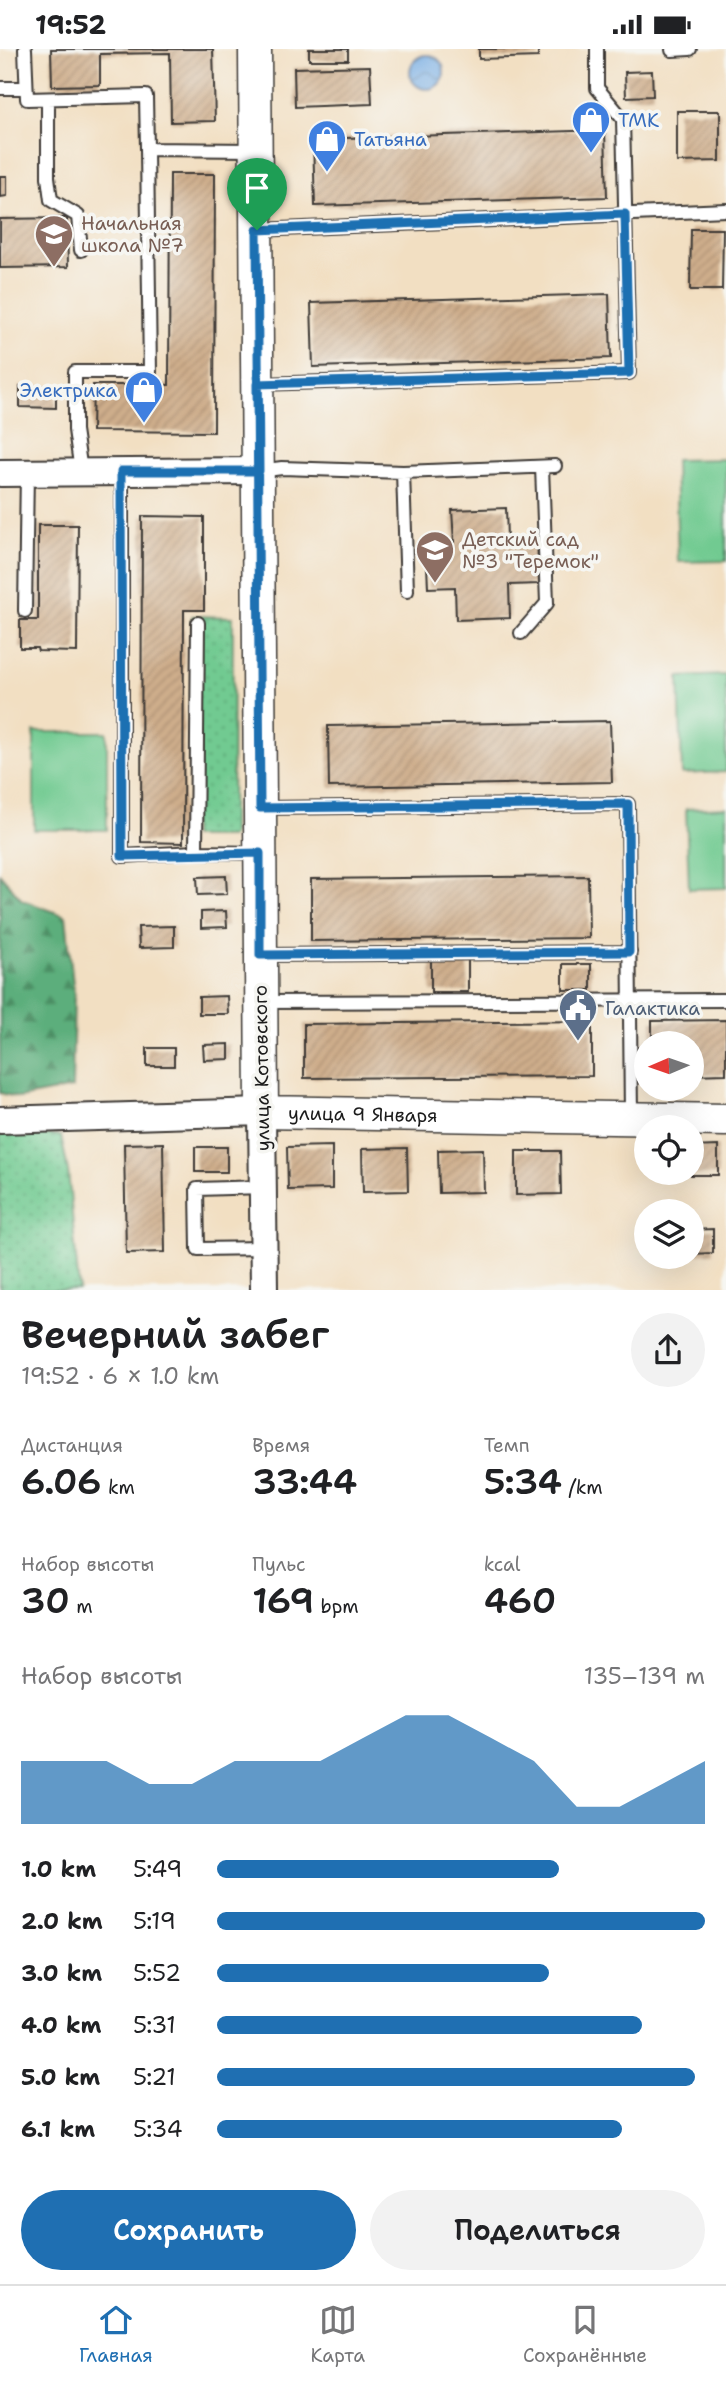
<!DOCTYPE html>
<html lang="ru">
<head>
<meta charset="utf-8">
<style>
	body { margin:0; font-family:"Shantell Sans",sans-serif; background:#f2f2f2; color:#202124; height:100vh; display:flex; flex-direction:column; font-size:26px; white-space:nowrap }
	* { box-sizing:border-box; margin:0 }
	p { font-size:23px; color:#757577 }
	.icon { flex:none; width:38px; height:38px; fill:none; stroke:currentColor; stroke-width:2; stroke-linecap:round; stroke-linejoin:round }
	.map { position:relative; height:1241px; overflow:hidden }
	.sheet { display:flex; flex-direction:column; background:#fff; flex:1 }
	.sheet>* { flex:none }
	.needle { width:46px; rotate:268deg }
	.fabs { position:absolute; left:634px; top:982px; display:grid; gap:14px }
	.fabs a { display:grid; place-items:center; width:70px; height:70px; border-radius:50%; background:#fff; box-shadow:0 7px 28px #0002; font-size:35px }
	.pin { position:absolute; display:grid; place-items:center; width:60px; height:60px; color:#fff; margin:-72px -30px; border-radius:50% 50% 50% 0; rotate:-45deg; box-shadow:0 0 7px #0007 }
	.pin .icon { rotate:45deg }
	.round { display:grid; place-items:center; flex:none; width:74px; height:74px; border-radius:37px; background:#f2f2f2 }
	.overview { display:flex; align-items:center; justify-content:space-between; height:119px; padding:0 21px }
	h1 { font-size:38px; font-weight:600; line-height:52px }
	.stats { display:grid; grid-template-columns:repeat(3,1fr); gap:10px; height:119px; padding:7px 21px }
	.stats div { display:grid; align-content:center }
	.stats b { font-size:35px; font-weight:600 }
	.stats small { font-size:19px; font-weight:400 }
	.stats p { font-size:19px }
	.chart { height:196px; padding:14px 21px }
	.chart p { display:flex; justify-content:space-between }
	.chart svg { width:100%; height:126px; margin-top:7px; fill:#1f6fb2; opacity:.7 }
	.cta { display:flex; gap:14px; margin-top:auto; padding:14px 21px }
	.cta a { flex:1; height:80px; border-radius:42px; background:#1f6fb2; color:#fff; font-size:28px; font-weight:600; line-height:80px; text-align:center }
	.cta a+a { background:#f2f2f2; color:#202124 }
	ul { padding:0 21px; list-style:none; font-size:23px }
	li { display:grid; grid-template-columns:112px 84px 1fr; align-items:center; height:52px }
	li i { height:18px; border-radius:9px; background:#1f6fb2 }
	.status { display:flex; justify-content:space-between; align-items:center; height:49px; padding:0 35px; background:#fff; direction:ltr }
	.status svg { height:19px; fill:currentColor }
	.menu { display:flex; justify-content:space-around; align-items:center; height:98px; border-top:2px solid #e0e0e0; background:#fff; font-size:19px; color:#757577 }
	.menu a { display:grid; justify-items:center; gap:4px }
	.menu .on { color:#1f6fb2 }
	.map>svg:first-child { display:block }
</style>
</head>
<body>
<div class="status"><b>19:52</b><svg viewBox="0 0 49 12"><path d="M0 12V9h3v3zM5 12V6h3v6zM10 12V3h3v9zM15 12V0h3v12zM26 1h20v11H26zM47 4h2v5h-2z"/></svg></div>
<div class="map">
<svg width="726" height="1241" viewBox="0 0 726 1241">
	<defs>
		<pattern id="grass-dots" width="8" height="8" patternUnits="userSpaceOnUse" patternTransform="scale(1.75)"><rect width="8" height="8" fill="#71ca91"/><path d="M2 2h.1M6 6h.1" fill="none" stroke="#61ad7c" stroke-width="1.8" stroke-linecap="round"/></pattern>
		<pattern id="forest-firs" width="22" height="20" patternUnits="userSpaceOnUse" patternTransform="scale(1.75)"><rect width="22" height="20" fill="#5cae7b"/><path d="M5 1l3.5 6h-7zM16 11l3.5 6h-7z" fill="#4b8d64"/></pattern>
		<pattern id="water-waves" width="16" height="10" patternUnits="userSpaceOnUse" patternTransform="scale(1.75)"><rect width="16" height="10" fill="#74abe3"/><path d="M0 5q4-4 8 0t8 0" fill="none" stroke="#5e8ab7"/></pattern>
		<pattern id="building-hatch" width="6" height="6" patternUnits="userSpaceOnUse" patternTransform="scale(1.75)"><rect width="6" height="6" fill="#cead8b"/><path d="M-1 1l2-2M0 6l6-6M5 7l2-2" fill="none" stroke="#b09477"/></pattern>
	</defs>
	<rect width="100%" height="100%" fill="#f6f6f2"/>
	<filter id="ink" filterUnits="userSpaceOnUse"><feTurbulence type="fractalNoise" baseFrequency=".0143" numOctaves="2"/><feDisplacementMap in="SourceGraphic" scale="14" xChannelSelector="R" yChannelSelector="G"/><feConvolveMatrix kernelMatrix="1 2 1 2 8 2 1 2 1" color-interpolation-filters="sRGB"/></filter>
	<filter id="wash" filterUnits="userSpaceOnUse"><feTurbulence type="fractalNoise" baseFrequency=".00686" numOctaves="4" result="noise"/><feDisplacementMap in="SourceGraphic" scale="28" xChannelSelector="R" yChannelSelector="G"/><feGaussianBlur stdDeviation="1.57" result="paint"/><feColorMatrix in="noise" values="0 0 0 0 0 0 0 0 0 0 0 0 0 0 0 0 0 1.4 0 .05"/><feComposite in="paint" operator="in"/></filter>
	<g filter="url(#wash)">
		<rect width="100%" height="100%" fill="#f2dfc2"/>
		<path fill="url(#grass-dots)" stroke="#467356" stroke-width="2" d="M 192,567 L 233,568 L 232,788 L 192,788 Z
			M 0,1082 L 61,1087 L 68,1122 L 79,1241 L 0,1241 Z"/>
		<path fill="url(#forest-firs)" stroke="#3c654c" stroke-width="2" d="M 0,825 L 22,851 L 66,867 L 74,945 L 72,1039 L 19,1049 L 0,1044 Z"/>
		<path fill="#71ca91" stroke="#467356" stroke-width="2" d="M 726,410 L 726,512 L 678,513 L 675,411 Z
			M 726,626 L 726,723 L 682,725 L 679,628 Z
			M 34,683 L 107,683 L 107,781 L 34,781 Z
			M 726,758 L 726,839 L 689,840 L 686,760 Z"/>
		<path fill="url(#water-waves)" stroke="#486480" stroke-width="2" d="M410 23a17 17 0 1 1 34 0a17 17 0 1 1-34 0Z"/>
		<g id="blocks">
			<path fill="url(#building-hatch)" d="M 51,0 L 213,0 L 215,72 L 171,73 L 170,4 L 100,5 L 100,36 L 52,37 Z
				M 309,0 L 348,0 L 348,11 L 309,11 Z
				M 479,0 L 538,0 L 538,8 L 479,10 Z
				M 370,17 L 372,55 L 295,58 L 294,19 Z
				M 652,22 L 653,47 L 626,48 L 625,23 Z
				M 677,62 L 720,62 L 720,112 L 677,113 Z
				M 605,81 L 607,148 L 315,157 L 313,90 Z
				M 170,125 L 215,125 L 214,383 L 92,382 L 93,336 L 169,336 Z
				M 0,127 L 7,127 L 7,147 L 0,148 Z
				M 67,169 L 68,218 L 0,219 L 0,170 Z
				M 691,180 L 723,180 L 722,241 L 690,241 Z
				M 609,245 L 611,309 L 313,318 L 311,254 Z
				M 20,337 L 56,337 L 56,359 L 20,358 Z
				M 506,459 L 507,490 L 537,489 L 539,535 L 509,536 L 510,569 L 456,571 L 455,538 L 428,539 L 426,494 L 454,493 L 452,461 Z
				M 142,467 L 204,468 L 204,561 L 184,561 L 183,794 L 141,793 Z
				M 38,476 L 78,476 L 77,603 L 38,602 L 37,599 L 20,599 L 20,571 L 38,571 Z
				M 610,672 L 612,733 L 329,738 L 328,677 Z
				M 226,827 L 227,845 L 198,846 L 197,828 Z
				M 588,827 L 589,889 L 311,892 L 311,830 Z
				M 226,862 L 227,878 L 201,879 L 201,863 Z
				M 174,877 L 174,898 L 139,899 L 138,878 Z
				M 431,910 L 468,910 L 468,943 L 431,943 Z
				M 563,915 L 591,915 L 591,941 L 563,941 Z
				M 227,947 L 228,965 L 199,965 L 199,948 Z
				M 726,971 L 726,1025 L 691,1026 L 691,994 L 652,994 L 652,972 Z
				M 592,972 L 592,1027 L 304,1029 L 304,975 Z
				M 229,995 L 229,1010 L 204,1011 L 203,996 Z
				M 147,999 L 174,999 L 174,1017 L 147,1017 Z
				M 163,1094 L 165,1203 L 126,1204 L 124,1095 Z
				M 332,1097 L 332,1140 L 288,1141 L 287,1098 Z
				M 718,1097 L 718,1126 L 691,1126 L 691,1098 Z
				M 195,1098 L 227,1098 L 227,1123 L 195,1123 Z
				M 407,1099 L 408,1142 L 363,1143 L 362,1100 Z
				M 483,1100 L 484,1143 L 439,1144 L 438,1101 Z
				M 516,1102 L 560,1102 L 561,1145 L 516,1146 Z
				M 713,1180 L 713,1204 L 691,1205 L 691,1181 Z"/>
		</g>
	</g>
	<g filter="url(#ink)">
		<use href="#blocks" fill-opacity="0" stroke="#3c3935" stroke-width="2"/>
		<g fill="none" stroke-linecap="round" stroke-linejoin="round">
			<g stroke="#3c3935" stroke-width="16">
				<path id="service" d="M 25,0 L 27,50 L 146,47 L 147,100
					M 672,1 L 690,0
					M 0,39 L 25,39
					M 48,50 L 48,128 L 51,151 L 78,167 L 81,201
					M 257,181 L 726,161
					M 258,335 L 629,324 L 623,70 L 597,39 L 597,0
					M 81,422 L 75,381 L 75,323 L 150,323 L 147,100 L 254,101
					M 122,422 L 122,807 L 196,803 L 259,804
					M 259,422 L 282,419 L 403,423 L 555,417
					M 403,423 L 407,542
					M 25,562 L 27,422
					M 521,584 L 547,554 L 542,418
					M 260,759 L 628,755 L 631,1068
					M 196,803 L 198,574
					M 261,906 L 630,903
					M 261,953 L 726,951
					M 263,1138 L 197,1140 L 198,1200 L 264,1199"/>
			</g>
			<g stroke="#3c3935" stroke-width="30">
				<path id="minor" d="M 0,424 L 259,422
					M 0,1071 L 262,1063 L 264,1241"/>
			</g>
			<g stroke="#3c3935" stroke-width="35">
				<g id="tertiary">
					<path id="s1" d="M 255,0 L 262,1063 L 726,1071"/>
				</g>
			</g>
			<use href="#service" stroke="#fff" stroke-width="12"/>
			<use href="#minor" stroke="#fff" stroke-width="26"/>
			<use href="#tertiary" stroke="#fff" stroke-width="32"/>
		</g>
	</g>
	<g fill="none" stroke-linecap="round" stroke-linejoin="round" filter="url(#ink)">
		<g stroke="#fff" stroke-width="14">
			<path id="route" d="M 257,181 L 259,422 L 121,422 L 122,807 L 260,804 L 260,906 L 629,903 L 628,755 L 260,759 L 257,335 L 629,324 L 625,165 L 257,181"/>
		</g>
		<use href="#route" stroke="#1f6fb2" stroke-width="9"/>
	</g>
	<defs>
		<g id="shop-pin" transform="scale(2.0125)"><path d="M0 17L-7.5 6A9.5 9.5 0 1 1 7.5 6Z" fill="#3f7fe0" stroke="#f6f6f2"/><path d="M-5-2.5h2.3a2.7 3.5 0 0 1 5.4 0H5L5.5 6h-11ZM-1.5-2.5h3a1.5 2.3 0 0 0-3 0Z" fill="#fff"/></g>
		<g id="school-pin" transform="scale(2.0125)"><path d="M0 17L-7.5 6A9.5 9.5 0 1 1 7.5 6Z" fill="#8d6e63" stroke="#f6f6f2"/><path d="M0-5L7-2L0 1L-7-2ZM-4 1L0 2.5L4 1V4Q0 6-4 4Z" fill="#fff"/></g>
		<g id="civic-pin" transform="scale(2.0125)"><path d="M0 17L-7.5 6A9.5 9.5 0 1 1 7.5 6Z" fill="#5c6f8a" stroke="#f6f6f2"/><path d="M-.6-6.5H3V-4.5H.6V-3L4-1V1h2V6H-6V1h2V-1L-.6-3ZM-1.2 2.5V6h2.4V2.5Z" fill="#fff"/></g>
	</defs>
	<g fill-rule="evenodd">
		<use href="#shop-pin" x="591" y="71"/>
		<use href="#shop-pin" x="327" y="90"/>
		<use href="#school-pin" x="54" y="185"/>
		<use href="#shop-pin" x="144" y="341"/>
		<use href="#school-pin" x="435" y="501"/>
		<use href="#civic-pin" x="578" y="959"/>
	</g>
	<g text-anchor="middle" stroke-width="7" stroke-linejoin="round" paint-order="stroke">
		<g font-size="19" fill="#366cbe" stroke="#f6f6f2" text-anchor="start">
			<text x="618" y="78">ТМК</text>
			<text x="354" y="97">Татьяна</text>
			<text x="117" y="348" text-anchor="end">Электрика</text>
		</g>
		<g font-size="19" fill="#785e54" stroke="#f6f6f2" text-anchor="start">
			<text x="81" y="181">Начальная<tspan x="81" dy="22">школа №7</tspan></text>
			<text x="462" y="497">Детский сад<tspan x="462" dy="22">№3 "Теремок"</tspan></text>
		</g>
		<g font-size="19" fill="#4e5e75" stroke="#f6f6f2" text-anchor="start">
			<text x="605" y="966">Галактика</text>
		</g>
		<g font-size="19" fill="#1c1c1c" stroke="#f6f6f2">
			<text transform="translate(261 1019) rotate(-91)" y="7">улица Котовского</text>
			<text dy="7" stroke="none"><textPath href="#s1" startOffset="1164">улица 9 Января</textPath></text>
		</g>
	</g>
</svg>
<div class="fabs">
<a><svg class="needle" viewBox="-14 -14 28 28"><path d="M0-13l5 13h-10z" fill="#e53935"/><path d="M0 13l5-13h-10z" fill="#757577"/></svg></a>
<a><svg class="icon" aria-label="locate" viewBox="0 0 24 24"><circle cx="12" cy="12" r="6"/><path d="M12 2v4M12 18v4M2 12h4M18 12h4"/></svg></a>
<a><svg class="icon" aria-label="layers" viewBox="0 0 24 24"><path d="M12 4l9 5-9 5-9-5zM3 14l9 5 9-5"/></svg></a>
</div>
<div class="pin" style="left:257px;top:181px;background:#1e9e55"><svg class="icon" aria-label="arrive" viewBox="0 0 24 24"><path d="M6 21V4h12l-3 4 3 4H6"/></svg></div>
</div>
<section class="sheet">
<div class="overview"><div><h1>Вечерний забег</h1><p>19:52 · 6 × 1.0 km</p></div><a class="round"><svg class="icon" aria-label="share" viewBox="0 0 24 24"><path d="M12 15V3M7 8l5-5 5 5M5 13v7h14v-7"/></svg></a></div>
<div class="stats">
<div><p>Дистанция</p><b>6.06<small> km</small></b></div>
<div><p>Время</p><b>33:44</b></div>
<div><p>Темп</p><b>5:34<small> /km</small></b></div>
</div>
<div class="stats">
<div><p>Набор высоты</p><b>30<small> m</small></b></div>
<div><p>Пульс</p><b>169<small> bpm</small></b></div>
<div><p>kcal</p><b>460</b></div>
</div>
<div class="chart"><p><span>Набор высоты</span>135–139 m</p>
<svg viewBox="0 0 160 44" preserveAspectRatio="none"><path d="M0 44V22L10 22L20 22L30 30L40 30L50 22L60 22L70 22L80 14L90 6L100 6L110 14L120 22L130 38L140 38L150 30L160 22V44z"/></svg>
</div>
<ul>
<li><b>1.0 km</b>5:49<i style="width:70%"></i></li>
<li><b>2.0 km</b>5:19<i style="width:100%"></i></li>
<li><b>3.0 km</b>5:52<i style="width:68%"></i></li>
<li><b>4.0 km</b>5:31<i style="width:87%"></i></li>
<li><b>5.0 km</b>5:21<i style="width:98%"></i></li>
<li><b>6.1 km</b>5:34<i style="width:83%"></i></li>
</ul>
<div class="cta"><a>Сохранить</a><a>Поделиться</a></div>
</section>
<nav class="menu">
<a class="on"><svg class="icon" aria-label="home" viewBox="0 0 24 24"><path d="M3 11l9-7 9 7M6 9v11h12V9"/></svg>Главная</a>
<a><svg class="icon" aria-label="map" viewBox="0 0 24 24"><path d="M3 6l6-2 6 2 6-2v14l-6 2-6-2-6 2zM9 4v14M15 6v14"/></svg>Карта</a>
<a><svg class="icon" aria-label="saved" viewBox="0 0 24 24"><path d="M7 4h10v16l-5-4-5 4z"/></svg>Сохранённые</a>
</nav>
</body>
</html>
